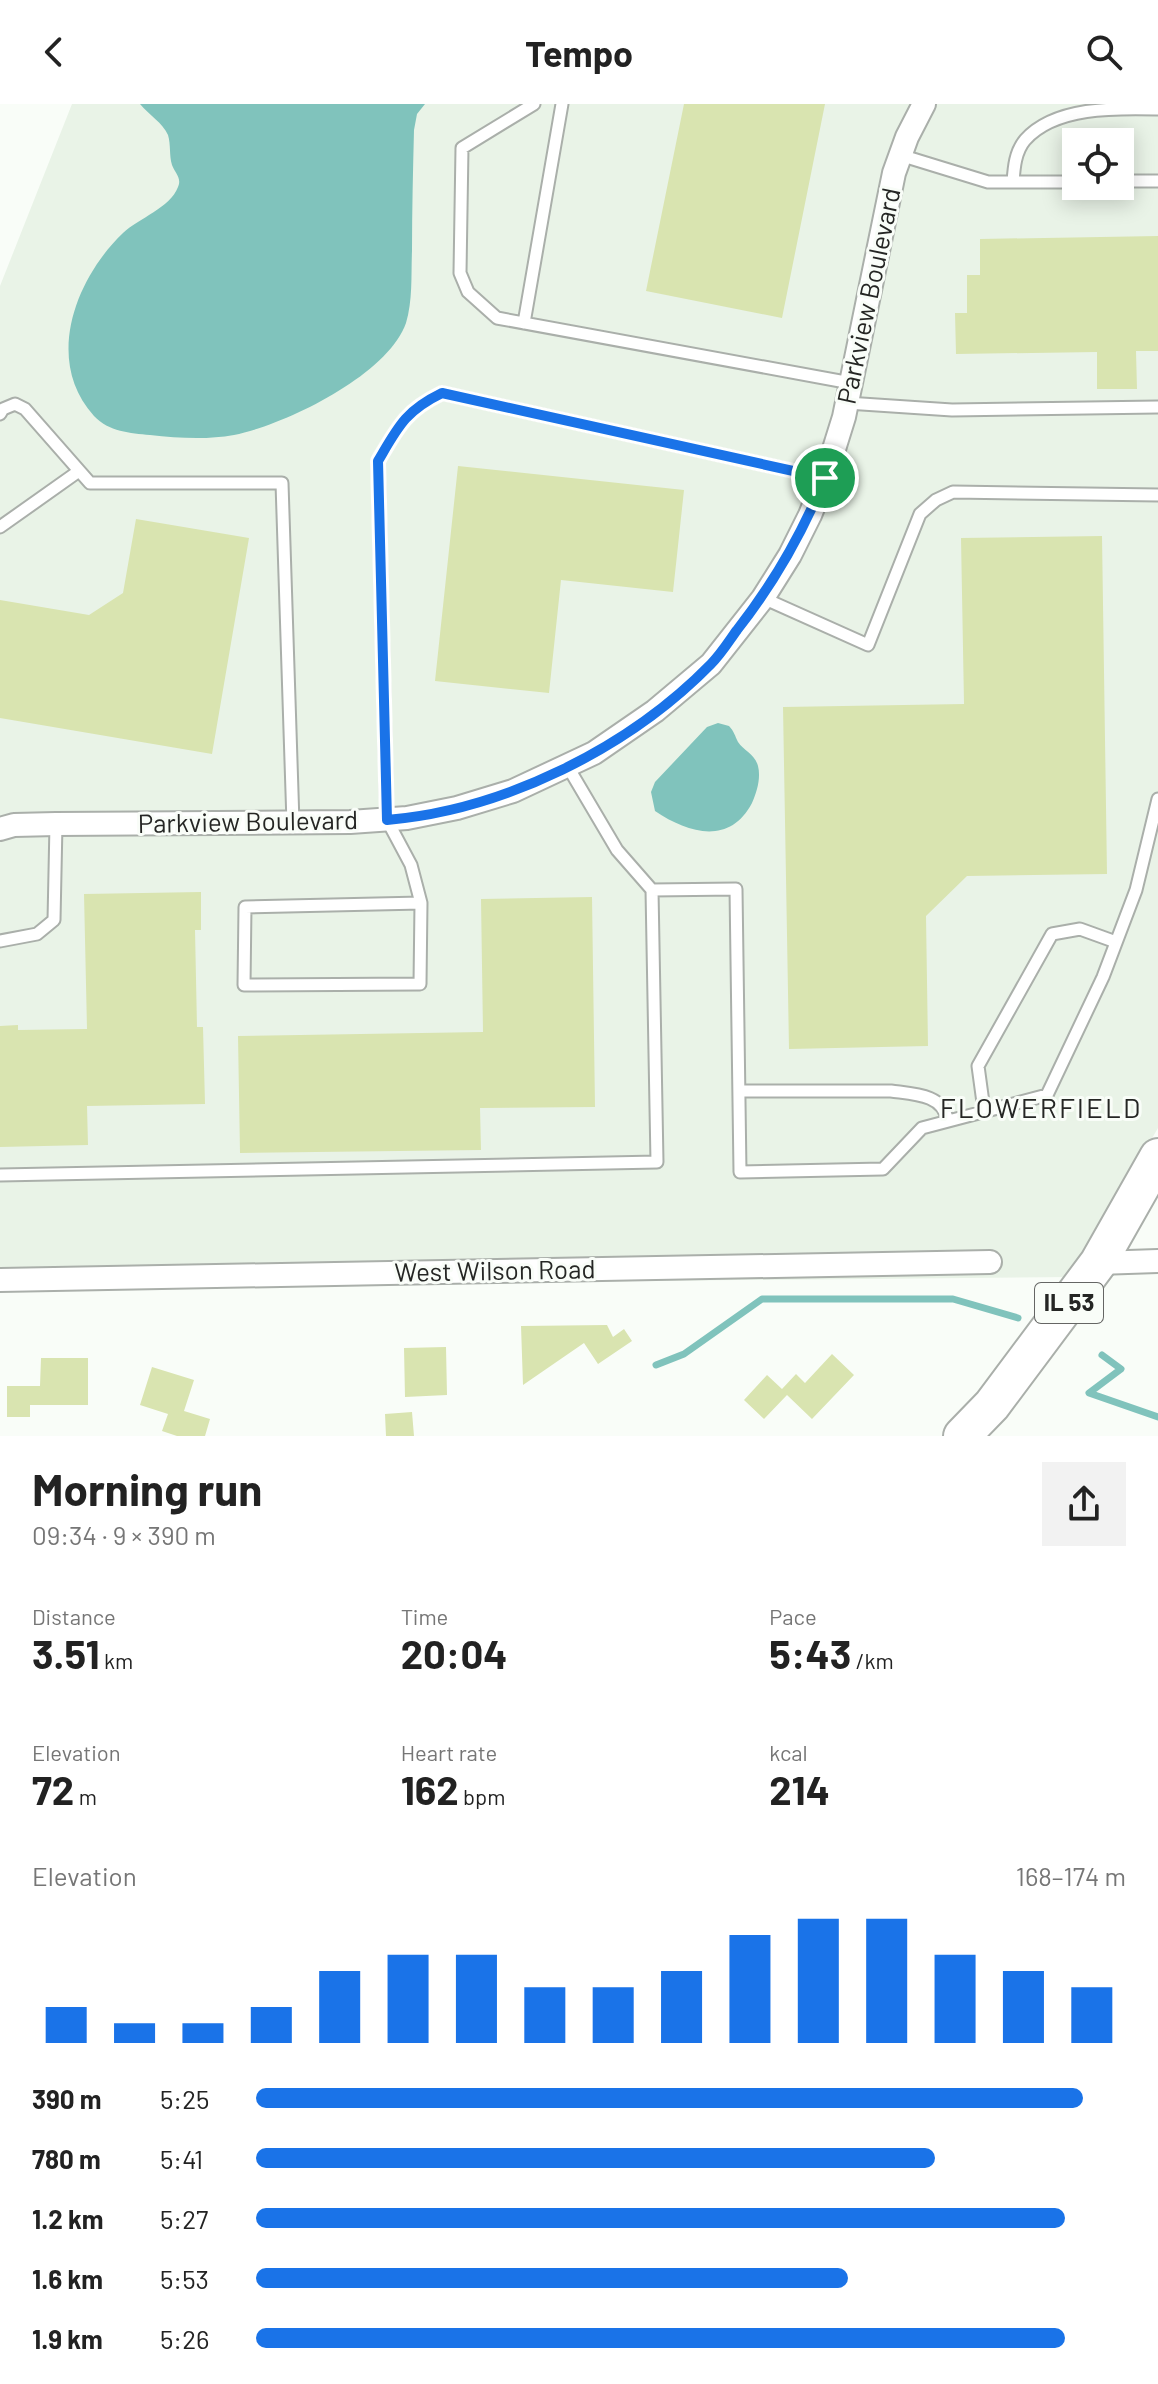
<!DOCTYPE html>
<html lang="en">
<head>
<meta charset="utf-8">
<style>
	body { margin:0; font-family:Barlow,sans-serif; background:#f2f2f2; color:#222; height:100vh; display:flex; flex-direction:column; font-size:30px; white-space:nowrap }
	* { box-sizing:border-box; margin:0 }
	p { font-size:26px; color:#767676 }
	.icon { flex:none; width:44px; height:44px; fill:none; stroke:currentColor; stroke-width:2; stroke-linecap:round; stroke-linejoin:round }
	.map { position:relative; height:1332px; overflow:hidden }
	.sheet { display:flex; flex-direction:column; background:#fff; flex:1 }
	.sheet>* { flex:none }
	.tools { position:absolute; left:1062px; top:24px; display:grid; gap:16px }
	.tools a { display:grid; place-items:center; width:72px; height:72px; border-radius:0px; background:#fff; box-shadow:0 4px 20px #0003; font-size:40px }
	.pin { position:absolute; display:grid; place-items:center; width:68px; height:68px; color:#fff; margin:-34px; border:4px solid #fff; border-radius:50%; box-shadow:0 2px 8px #0007 }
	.round { display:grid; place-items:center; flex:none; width:84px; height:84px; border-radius:0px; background:#f2f2f2 }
	.overview { display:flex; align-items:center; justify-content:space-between; height:136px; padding:0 32px }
	h1 { font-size:44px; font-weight:700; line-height:60px }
	.metrics { display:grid; grid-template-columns:repeat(3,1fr); gap:12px; height:136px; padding:8px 32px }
	.metrics div { display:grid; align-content:center }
	.metrics b { font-size:40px; font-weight:700 }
	.metrics small { font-size:22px; font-weight:400 }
	.metrics p { font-size:22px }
	.chart { height:224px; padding:16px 32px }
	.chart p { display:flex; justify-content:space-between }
	.chart svg { width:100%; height:144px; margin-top:8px; stroke:#1a73e8; stroke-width:6 }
	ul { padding:0 32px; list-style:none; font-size:26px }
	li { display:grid; grid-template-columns:128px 96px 1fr; align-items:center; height:60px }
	li i { height:20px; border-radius:10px; background:#1a73e8 }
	header { display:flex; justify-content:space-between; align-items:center; height:104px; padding:0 32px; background:#fff; font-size:36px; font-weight:700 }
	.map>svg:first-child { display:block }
</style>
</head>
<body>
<header><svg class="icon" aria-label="back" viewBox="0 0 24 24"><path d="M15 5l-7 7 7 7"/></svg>Tempo<svg class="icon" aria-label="search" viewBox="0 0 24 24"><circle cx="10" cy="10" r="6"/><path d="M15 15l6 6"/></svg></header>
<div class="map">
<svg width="1158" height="1332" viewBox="0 0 1158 1332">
	<rect width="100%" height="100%" fill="#f9fdf8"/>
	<path fill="#e9f3e7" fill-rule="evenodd" d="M 72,0 L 1158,0 L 1158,1024 L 1071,1173 L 0,1183 L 0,182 ZM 1076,38 L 1120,38 L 1120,82 L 1076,82 Z"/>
	<path fill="#80c3bc" d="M 140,0 L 425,0 L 417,10 L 414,26 C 413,66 412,106 412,147 C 411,170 413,196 406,219 C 388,271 285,321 234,331 C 206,336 178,334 150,331 C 130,329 109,328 94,312 C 44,257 75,175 123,129 C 139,114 170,104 178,83 C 182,74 175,69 172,61 C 169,51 171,41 168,31 C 163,19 149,11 140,0 Z
		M 718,619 L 729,622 C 734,627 735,632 738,638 C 744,647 755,650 758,662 C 761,674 757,688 752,699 C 730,741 689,730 655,707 L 651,688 L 655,678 L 707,623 Z"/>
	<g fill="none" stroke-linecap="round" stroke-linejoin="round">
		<path stroke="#80c3bc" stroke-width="7" d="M 1102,1251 L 1121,1265 L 1089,1289 L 1158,1313
			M 656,1261 L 684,1250 L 762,1195 L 953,1195 L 1018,1214"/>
	</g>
	<path fill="#d9e4b0" d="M 684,0 L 825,0 L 782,214 L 646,187 Z
		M 1158,132 L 1158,247 L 1136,247 L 1137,285 L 1097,285 L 1097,248 L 956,250 L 955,209 L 967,209 L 967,171 L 980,171 L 980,135 Z
		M 458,362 L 684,386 L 673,488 L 561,476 L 549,589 L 435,577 Z
		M 136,415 L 249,434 L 212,650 L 0,614 L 0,496 L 89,511 L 123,489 Z
		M 1102,432 L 1107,770 L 967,772 L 926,812 L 928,942 L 789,945 L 783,603 L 964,600 L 961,434 Z
		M 201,788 L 201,826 L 195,826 L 197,923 L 203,923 L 205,1000 L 87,1002 L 88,1041 L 0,1043 L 0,922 L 18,921 L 18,926 L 87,925 L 84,790 Z
		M 592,793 L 595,1003 L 480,1004 L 481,1046 L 240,1049 L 238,932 L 483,928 L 481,795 Z
		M 607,1221 L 613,1233 L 624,1225 L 632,1237 L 598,1260 L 584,1239 L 523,1281 L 521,1222 Z
		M 446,1243 L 447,1291 L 405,1293 L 404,1244 Z
		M 832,1250 L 854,1271 L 812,1315 L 787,1291 L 764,1315 L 744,1296 L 767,1271 L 782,1285 L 796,1270 L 805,1279 Z
		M 41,1254 L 88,1254 L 88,1301 L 30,1301 L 30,1313 L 7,1313 L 7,1282 L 40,1282 Z
		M 152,1263 L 194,1276 L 184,1307 L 210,1315 L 205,1332 L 177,1332 L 162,1327 L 168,1310 L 140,1301 Z
		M 412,1308 L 414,1332 L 386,1332 L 385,1310 Z"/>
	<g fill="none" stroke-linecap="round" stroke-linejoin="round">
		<g stroke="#aaafaa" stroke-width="15">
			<path id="service" d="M 534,0 L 462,44 L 460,169 L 468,188 L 497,214 L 851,279
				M 900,51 L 988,78 L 1076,78
				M 1120,77 L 1158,77
				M 1013,78 C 1014,64 1015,48 1025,36 C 1055,2 1117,4 1158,5
				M 524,219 L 562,0
				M 847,299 L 952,306 L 1158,303
				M 0,310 L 3,305 L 15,300 L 25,305 L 90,379 L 282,379 L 293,719
				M 0,423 L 79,367
				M 763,494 L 868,541 L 920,410 L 936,396 L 953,388 L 1158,391
				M 652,786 L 736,785 L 740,1068 L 883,1065 L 922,1024 L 1047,991 L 1103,873 L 1136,786 L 1158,695
				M 421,799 L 245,803 L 244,881 L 420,880 L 421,799 L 411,761 L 387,716 L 378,357 C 398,323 405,307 442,289 L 825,374
				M 0,837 L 37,830 L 54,816 L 56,720
				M 739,987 L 891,987 C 912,990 944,990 947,1016
				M 984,1006 L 978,962 L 1052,830 L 1080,825 L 1116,838
				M 0,1071 L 657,1058 L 652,786 L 617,746 L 568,663"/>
		</g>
		<g stroke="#aaafaa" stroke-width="26">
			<path id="minor" d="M 0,725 L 14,721 L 56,720 L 350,718 L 407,714 L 457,704 L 513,687 L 594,649 L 655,607 L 711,560 L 763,494 L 790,451 L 810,411 L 825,374 L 844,313 L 894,69 L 907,33 L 924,0
				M 1098,1159 L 1158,1157
				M 0,1176 L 990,1158"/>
		</g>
		<g stroke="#aaafaa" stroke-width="40">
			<path id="primary" d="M 962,1332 L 992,1301 L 1098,1159 L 1158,1053"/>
		</g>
		<use href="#service" stroke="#fff" stroke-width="11"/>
		<use href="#minor" stroke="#fff" stroke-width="22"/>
		<use href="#primary" stroke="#fff" stroke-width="36"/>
	</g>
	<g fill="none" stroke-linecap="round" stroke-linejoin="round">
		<g stroke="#fff" stroke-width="16">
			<path id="route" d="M 442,289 L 825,374 C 802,430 774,479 737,526 C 729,537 721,550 711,560 C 629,644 504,706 387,716 L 378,357 C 398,323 405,307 442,289 Z"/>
		</g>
		<use href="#route" stroke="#1a73e8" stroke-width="10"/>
	</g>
	<g text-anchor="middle" stroke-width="6" stroke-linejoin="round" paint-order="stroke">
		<rect fill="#f9fdf8" stroke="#656664" stroke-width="2" x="1035" y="1179" width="68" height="40" rx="6"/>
		<g font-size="24" font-weight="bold" fill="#252624">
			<text x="1069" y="1207">IL 53</text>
		</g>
		<g font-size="26" fill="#252624" stroke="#f9fdf8">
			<text transform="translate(869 192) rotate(-78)" y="9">Parkview Boulevard</text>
			<text transform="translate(248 718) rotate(-1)" y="9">Parkview Boulevard</text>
			<text transform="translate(495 1167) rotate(-1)" y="9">West Wilson Road</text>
		</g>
		<g font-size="28" letter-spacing="2" fill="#252624" stroke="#f9fdf8">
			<text x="1041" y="1014">FLOWERFIELD</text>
		</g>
	</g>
</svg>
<div class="tools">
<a><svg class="icon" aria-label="locate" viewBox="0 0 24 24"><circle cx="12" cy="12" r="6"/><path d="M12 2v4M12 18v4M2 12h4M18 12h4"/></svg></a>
</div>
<div class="pin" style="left:825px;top:374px;background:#1e9e55"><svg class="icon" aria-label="arrive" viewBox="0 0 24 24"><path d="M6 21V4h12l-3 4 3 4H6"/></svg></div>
</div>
<section class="sheet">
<div class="overview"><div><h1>Morning run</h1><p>09:34 · 9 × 390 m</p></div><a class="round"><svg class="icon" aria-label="share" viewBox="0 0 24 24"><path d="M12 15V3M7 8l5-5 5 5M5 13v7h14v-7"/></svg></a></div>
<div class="metrics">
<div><p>Distance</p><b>3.51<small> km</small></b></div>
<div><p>Time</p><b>20:04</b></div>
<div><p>Pace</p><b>5:43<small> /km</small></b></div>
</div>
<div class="metrics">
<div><p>Elevation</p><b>72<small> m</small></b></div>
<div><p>Heart rate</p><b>162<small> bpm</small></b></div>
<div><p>kcal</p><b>214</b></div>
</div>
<div class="chart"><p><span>Elevation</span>168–174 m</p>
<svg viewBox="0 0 160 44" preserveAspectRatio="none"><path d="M5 44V33M15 44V38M25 44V38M35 44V33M45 44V22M55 44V17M65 44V17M75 44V27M85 44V27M95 44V22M105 44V11M115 44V6M125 44V6M135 44V17M145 44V22M155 44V27"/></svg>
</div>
<ul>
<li><b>390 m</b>5:25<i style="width:95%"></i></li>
<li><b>780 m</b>5:41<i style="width:78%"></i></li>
<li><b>1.2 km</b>5:27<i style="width:93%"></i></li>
<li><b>1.6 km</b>5:53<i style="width:68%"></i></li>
<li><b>1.9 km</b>5:26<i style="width:93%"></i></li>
</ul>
</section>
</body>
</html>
